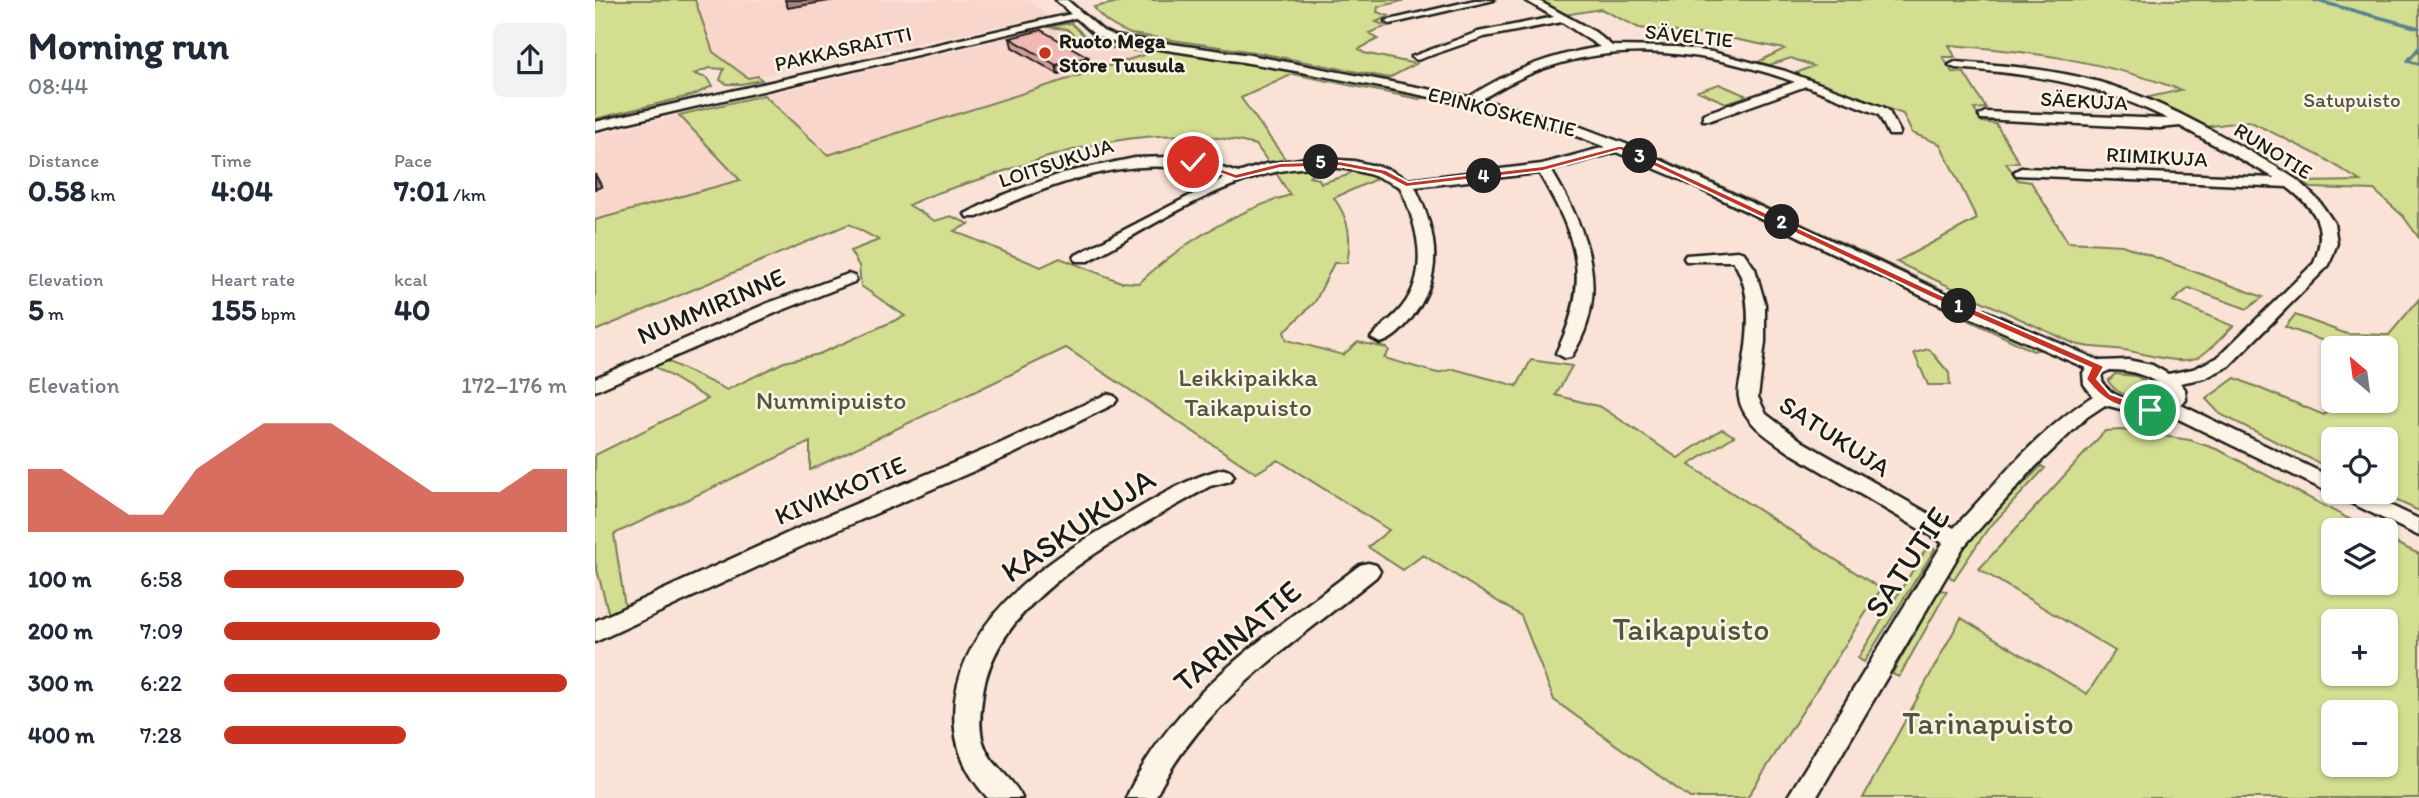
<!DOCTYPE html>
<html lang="en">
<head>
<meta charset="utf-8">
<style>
	body { margin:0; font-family:Itim,sans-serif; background:#f2f2f3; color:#1f2937; height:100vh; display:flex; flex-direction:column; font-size:26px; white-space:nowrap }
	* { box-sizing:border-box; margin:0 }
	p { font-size:23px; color:#747a83 }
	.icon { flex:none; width:38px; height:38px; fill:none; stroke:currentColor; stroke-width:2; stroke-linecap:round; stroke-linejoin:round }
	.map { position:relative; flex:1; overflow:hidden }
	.panel { display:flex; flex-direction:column; background:#fff; width:595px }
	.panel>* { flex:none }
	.needle { width:46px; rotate:331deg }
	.controls { position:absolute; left:1726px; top:336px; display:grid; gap:14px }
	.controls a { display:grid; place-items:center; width:77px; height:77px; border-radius:10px; background:#fff; box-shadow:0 2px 5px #0004; font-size:35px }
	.pin { position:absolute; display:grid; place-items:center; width:60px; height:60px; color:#fff; margin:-30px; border:4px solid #fff; border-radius:50%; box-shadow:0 2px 7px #0007 }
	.km { position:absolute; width:35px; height:35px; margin:-18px; border-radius:50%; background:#222; color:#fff; font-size:19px; line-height:35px; text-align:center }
	.round { display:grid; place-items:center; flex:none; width:74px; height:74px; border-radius:10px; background:#f2f2f3 }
	.headline { display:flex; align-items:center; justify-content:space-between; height:119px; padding:0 28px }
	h1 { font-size:38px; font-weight:700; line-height:52px }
	.stats { display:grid; grid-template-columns:repeat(3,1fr); gap:10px; height:119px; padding:7px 28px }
	.stats div { display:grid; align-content:center }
	.stats b { font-size:30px; font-weight:700 }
	.stats small { font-size:19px; font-weight:400 }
	.stats p { font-size:19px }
	.chart { height:196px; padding:14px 28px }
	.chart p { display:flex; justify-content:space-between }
	.chart svg { width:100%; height:126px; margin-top:7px; fill:#c8321e; opacity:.7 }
	ul { padding:0 28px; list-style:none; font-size:23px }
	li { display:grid; grid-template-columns:112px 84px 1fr; align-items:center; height:52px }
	li i { height:18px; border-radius:9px; background:#c8321e }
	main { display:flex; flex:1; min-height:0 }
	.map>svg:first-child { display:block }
</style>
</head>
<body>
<main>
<section class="panel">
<div class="headline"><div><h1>Morning run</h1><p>08:44</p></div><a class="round"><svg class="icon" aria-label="share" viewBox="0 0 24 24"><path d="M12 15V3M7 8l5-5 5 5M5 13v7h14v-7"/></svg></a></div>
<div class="stats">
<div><p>Distance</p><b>0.58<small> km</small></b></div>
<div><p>Time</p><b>4:04</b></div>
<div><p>Pace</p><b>7:01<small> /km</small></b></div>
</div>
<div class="stats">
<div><p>Elevation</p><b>5<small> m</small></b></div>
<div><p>Heart rate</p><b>155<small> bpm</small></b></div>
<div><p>kcal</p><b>40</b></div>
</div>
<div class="chart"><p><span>Elevation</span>172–176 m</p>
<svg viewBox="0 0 160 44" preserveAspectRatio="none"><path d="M0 44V22L10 22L20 30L30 38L40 38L50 22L60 14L70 6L80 6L90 6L100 14L110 22L120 30L130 30L140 30L150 22L160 22V44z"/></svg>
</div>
<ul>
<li><b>100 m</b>6:58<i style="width:70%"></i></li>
<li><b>200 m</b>7:09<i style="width:63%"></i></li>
<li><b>300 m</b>6:22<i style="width:100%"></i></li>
<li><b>400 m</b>7:28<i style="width:53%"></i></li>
</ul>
</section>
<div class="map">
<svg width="1824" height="798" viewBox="0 0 1824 798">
	<rect width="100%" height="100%" fill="#fae3d6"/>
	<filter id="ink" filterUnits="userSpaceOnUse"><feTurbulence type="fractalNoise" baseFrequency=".0143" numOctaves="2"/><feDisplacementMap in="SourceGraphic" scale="14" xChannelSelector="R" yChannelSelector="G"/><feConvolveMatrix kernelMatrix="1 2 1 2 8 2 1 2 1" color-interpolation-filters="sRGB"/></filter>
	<g filter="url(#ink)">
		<path fill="#f8d6cc" d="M 100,0 L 434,0 L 453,16 L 153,78 L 118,52 Z
			M 458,28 L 472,29 L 483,39 L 504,46 L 557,53 L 232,155 L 169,95 Z
			M 84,115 L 145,180 L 0,220 L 0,135 Z"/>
		<path fill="#d3de91" stroke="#787d56" stroke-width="2" fill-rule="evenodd" d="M 0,0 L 100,0 L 118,52 L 153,78 L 163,76 L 167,80 L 146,84 L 132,84 L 125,80 L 129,69 L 114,68 L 99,74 L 112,78 L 117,86 L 99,95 L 0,119 Z
			M 535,0 L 811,0 L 783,7 L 782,12 L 794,16 L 781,22 L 792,26 L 774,33 L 783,39 L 764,49 L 769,53 L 821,64 L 794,78 L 659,52 L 536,34 C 521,28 507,21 499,7 Z
			M 943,0 L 1824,0 L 1824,238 L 1808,216 L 1779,190 L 1716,188 L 1708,182 L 1765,181 L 1727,157 L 1654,121 L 1609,127 L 1550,98 L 1586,90 C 1510,61 1434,51 1354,45 L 1360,57 L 1348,57 L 1357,72 L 1369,73 L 1391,108 L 1379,109 L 1387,122 L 1401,124 L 1424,162 L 1411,163 L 1423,180 L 1436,182 L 1473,242 L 1527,245 L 1668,297 L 1652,309 L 1594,288 L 1578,301 L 1638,326 C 1628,336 1617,349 1605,356 C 1588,367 1549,353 1529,350 C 1513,347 1497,349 1480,344 L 1301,262 L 1382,219 L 1345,144 L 1317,133 L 1308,114 L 1199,74 L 1218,66 L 1196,58 L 1174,65 L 1163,62 L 1189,49 L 1129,37 L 1044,28 L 1006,9 L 969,15 Z
			M 476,23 L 490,36 L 511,41 L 652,60 L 834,96 L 824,99 L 698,74 L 646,98 L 691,160 L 674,163 L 661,145 C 562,121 481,146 389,178 C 365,186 336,193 314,205 L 340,221 L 356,216 L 374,224 L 359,231 L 446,267 L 465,258 L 526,282 L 544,283 C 587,243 639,212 695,195 L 679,170 L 738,166 L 733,171 L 715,175 L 714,177 L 724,179 L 726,183 L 750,176 L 763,168 L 788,176 L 739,198 C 754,219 757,237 752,263 L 739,263 L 720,302 L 689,332 L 692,340 L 748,355 L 763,342 L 792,348 L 794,351 L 789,358 L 842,373 L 859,369 L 922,386 L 936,360 L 977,366 L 961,395 L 1006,407 L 1083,458 L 1127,429 L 1139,436 L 1094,465 L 1286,589 L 1152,798 L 1095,798 L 959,700 L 926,616 L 828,555 L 808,570 L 773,547 L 794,530 L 683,460 L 661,473 L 471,348 L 215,470 L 215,442 L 19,534 L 30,607 L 14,615 L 0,562 L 0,455 L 113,399 L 59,366 L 72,361 L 132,390 L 189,362 L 224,354 L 310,316 L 266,286 L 264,266 L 255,251 L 284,240 L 254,224 L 0,331 L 0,220 L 145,180 L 84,115 L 169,95 L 233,155 L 555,53 L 504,46 L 483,39 L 472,29 L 452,27 Z
			M 1124,84 L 1152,96 L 1131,103 L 1103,91 Z
			M 1055,153 L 1081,165 L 1357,294 L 1333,286 L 1050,154 Z
			M 1097,187 L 1118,194 L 1446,349 L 1438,351 Z
			M 1824,299 L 1824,511 L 1783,492 L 1790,492 L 1790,439 L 1738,439 L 1738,470 L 1625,414 L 1611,399 L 1640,378 L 1729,415 L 1741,401 L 1790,401 L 1790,348 L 1748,348 L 1690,327 L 1700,315 L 1752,334 L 1794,335 Z
			M 1334,349 L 1354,373 L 1355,385 L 1333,385 L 1319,353 Z
			M 1520,374 L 1541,376 L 1557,386 L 1558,394 C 1541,401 1523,396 1513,381 Z
			M 1526,430 L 1595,440 L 1624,450 L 1775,530 L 1738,530 L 1738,583 L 1790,583 L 1790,538 L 1824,554 L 1824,798 L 1268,798 L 1366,618 L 1492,694 L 1520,651 L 1384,569 L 1510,431 ZM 1738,621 L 1790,621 L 1790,674 L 1738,674 ZM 1738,712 L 1790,712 L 1790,765 L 1738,765 Z
			M 1446,466 L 1450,468 L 1392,530 L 1359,579 L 1356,578 L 1353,573 L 1378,535 Z
			M 1333,546 L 1340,549 L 1269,662 L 1263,658 Z
			M 1344,590 L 1352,591 L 1304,677 L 1297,674 Z"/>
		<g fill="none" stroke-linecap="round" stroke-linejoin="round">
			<path stroke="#578391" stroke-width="3.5" d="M 1719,0 L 1824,28
				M 1824,48 L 1813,61 L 1824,64"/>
			<g stroke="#1c1c1c" stroke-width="5">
				<path id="minor" d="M 461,0 L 472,0 L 508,31 L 520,36 L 655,55 L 874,97 C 916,70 956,55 1005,47 L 967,22 L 889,37 L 822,60 L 816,57 L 883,32 L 959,17 L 930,0 L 942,0 L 1000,32 L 1017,46 L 1081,47 L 1117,52 L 1190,71 L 1288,107 L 1293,110 L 1305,132 L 1304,135 L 1294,135 L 1284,115 L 1280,113 L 1211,86 L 1116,120 L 1108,120 L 1108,114 L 1200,82 C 1093,44 984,35 886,100 L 975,123 L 1031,144 L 1345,291 L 1505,361 L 1533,360 L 1557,365 L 1573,374 L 1598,369 L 1622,358 L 1719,263 C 1733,227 1722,210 1692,187 L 1421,175 L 1419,172 L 1426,168 L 1680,178 L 1585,126 L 1565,128 L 1386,119 L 1384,116 L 1390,112 L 1573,119 C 1502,83 1438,74 1360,68 L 1354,65 L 1360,62 C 1408,65 1457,69 1504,82 C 1566,100 1627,135 1683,168 L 1702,180 L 1724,201 L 1739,223 L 1742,243 L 1734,265 L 1634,366 L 1610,378 L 1585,383 L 1590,389 L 1591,400 L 1586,405 L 1738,478 L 1738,492 L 1767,492 L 1824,519 L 1824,536 L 1569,412 L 1545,414 L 1510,405 L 1492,417 L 1440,467 L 1369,546 L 1221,798 L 1192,798 L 1348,543 L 1194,452 C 1175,439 1148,422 1144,398 C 1142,389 1147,375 1148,366 C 1154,333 1158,290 1138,261 L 1091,261 L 1089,258 L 1091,255 L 1143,251 L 1149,253 L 1160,269 L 1170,304 L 1170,342 L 1163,397 L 1171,414 L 1208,442 L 1359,528 C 1402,482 1444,430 1498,396 L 1489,384 L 1488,373 L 1491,368 L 1333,299 L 1087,180 L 1021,152 L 956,170 C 992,229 1018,293 976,357 L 970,358 L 961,353 C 997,281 983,239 944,173 L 820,187 C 843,235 850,276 815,320 C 808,329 796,341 785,343 L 776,338 C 785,326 798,319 807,307 C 836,271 822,224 805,187 C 695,129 587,210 493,261 L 481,261 L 479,258 L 481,255 L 629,178 C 543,148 462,182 382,217 L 372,217 L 370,214 L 403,197 L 468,173 L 540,158 L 574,157 L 608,162 L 643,173 L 671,164 L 712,158 L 759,161 L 793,169 L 813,180 L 947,164 L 1010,147 C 937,117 862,102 785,87 C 696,69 608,55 518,42 L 500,35 L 481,18 L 0,130 L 0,122 L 476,14 ZM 1515,370 C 1537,370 1554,375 1571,390 L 1571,398 C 1552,409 1521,400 1508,384 L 1506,374 Z
					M 880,0 L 899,0 L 795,24 L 790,21 Z
					M 253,274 L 259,276 L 261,279 L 259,282 L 185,311 L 0,391 L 0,378 L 173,303 Z
					M 512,394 L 519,396 L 522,400 L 519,404 L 418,454 L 231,535 L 0,642 L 0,621 L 215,523 L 404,444 Z
					M 628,469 L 635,471 L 639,476 L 635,481 L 615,486 C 534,534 397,595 387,700 C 385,715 384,728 388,742 C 395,766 418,777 427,798 L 393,798 C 367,771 356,737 360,700 C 372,608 463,554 537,512 C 567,495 594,477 628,469 Z
					M 773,563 L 781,565 L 785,571 L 781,577 C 700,643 607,701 560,798 L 531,798 C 579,693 676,633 765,565 Z"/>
			</g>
			<use href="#minor" fill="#fcf5e5" fill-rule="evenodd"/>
		</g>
		<path fill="#d29e9b" stroke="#1c1c1c" stroke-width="2" d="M 415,38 L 493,57 L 495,66 L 463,74 L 417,47 Z"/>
		<path fill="#ab817e" stroke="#1c1c1c" stroke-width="2" d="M 190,0 L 240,0 L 193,8 Z
			M 493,57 L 495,66 L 463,74 L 461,65 Z
			M 0,174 L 7,187 L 0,189 Z"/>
		<path fill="#f4b8b4" stroke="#1c1c1c" stroke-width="2" d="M 446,30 L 493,57 L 461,65 L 415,38 Z"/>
	</g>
	<path fill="#c8321e" stroke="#fff" stroke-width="2" d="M 1023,146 L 1028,146 L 1342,293 L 1507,365 L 1509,367 L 1502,379 L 1515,394 L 1560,410 L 1555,413 C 1524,407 1511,405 1491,379 L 1496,368 L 1335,297 L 1025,150 L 948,171 L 811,187 L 786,174 L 744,166 L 685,168 L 641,179 L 594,162 L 601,160 L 641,174 L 685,163 L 744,161 L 791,170 L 813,182 L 948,166 Z"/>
	<circle fill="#c8321e" stroke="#fcf5e5" stroke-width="2.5" cx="450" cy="53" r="7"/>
	<g text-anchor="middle" stroke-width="5" stroke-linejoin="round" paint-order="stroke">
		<g font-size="21" fill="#1c1c1c" stroke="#fcf5e5">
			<text transform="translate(1094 36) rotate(6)" y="7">SÄVELTIE</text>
			<text transform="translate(248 49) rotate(-13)" y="7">PAKKASRAITTI</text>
			<text transform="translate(1489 101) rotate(3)" y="7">SÄEKUJA</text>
			<text transform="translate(907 112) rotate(14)" y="7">EPINKOSKENTIE</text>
			<text transform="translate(1678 151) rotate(32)" y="7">RUNOTIE</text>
			<text transform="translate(1562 157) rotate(3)" y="7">RIIMIKUJA</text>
			<text transform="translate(461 163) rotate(-18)" y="7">LOITSUKUJA</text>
		</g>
		<g font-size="21" font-weight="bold" fill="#1c1c1c" stroke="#fcf5e5" text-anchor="start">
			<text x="464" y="48">Ruoto Mega<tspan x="464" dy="24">Store Tuusula</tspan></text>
		</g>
		<g font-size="21" fill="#53563f" stroke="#fcf5e5">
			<text x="1757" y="107">Satupuisto</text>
		</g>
		<g font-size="26" fill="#1c1c1c" stroke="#fcf5e5">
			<text transform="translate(116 306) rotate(-23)" y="9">NUMMIRINNE</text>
			<text transform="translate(1240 436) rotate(33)" y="9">SATUKUJA</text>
			<text transform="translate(245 490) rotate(-23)" y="9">KIVIKKOTIE</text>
		</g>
		<g font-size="26" fill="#53563f" stroke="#fcf5e5">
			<text x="653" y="386">Leikkipaikka<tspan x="653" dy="30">Taikapuisto</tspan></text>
			<text x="236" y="409">Nummipuisto</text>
		</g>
		<g font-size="32" fill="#1c1c1c" stroke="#fcf5e5">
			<text transform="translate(483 525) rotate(-34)" y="11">KASKUKUJA</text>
			<text transform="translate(1312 562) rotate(-56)" y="11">SATUTIE</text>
			<text transform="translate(642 636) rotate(-40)" y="11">TARINATIE</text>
		</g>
		<g font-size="32" fill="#53563f" stroke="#fcf5e5">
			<text x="1096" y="640">Taikapuisto</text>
			<text x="1393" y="734">Tarinapuisto</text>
		</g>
	</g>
</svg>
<div class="controls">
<a><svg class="needle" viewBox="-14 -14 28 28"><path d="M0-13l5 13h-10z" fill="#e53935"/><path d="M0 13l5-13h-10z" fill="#747a83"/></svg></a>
<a><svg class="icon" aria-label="locate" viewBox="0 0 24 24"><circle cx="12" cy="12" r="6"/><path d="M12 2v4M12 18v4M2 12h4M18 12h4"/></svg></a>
<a><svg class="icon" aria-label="layers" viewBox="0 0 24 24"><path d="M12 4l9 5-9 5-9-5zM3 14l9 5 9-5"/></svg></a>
<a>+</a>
<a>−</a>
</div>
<div class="pin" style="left:1555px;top:410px;background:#1e9e55"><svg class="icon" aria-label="arrive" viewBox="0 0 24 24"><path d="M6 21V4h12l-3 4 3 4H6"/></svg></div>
<div class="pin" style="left:598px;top:162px;background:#d93025"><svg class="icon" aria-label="check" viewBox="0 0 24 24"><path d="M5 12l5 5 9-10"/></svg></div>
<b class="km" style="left:1364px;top:306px">1</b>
<b class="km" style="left:1187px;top:222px">2</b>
<b class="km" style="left:1045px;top:156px">3</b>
<b class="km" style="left:889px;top:176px">4</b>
<b class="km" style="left:726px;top:162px">5</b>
</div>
</main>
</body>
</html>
